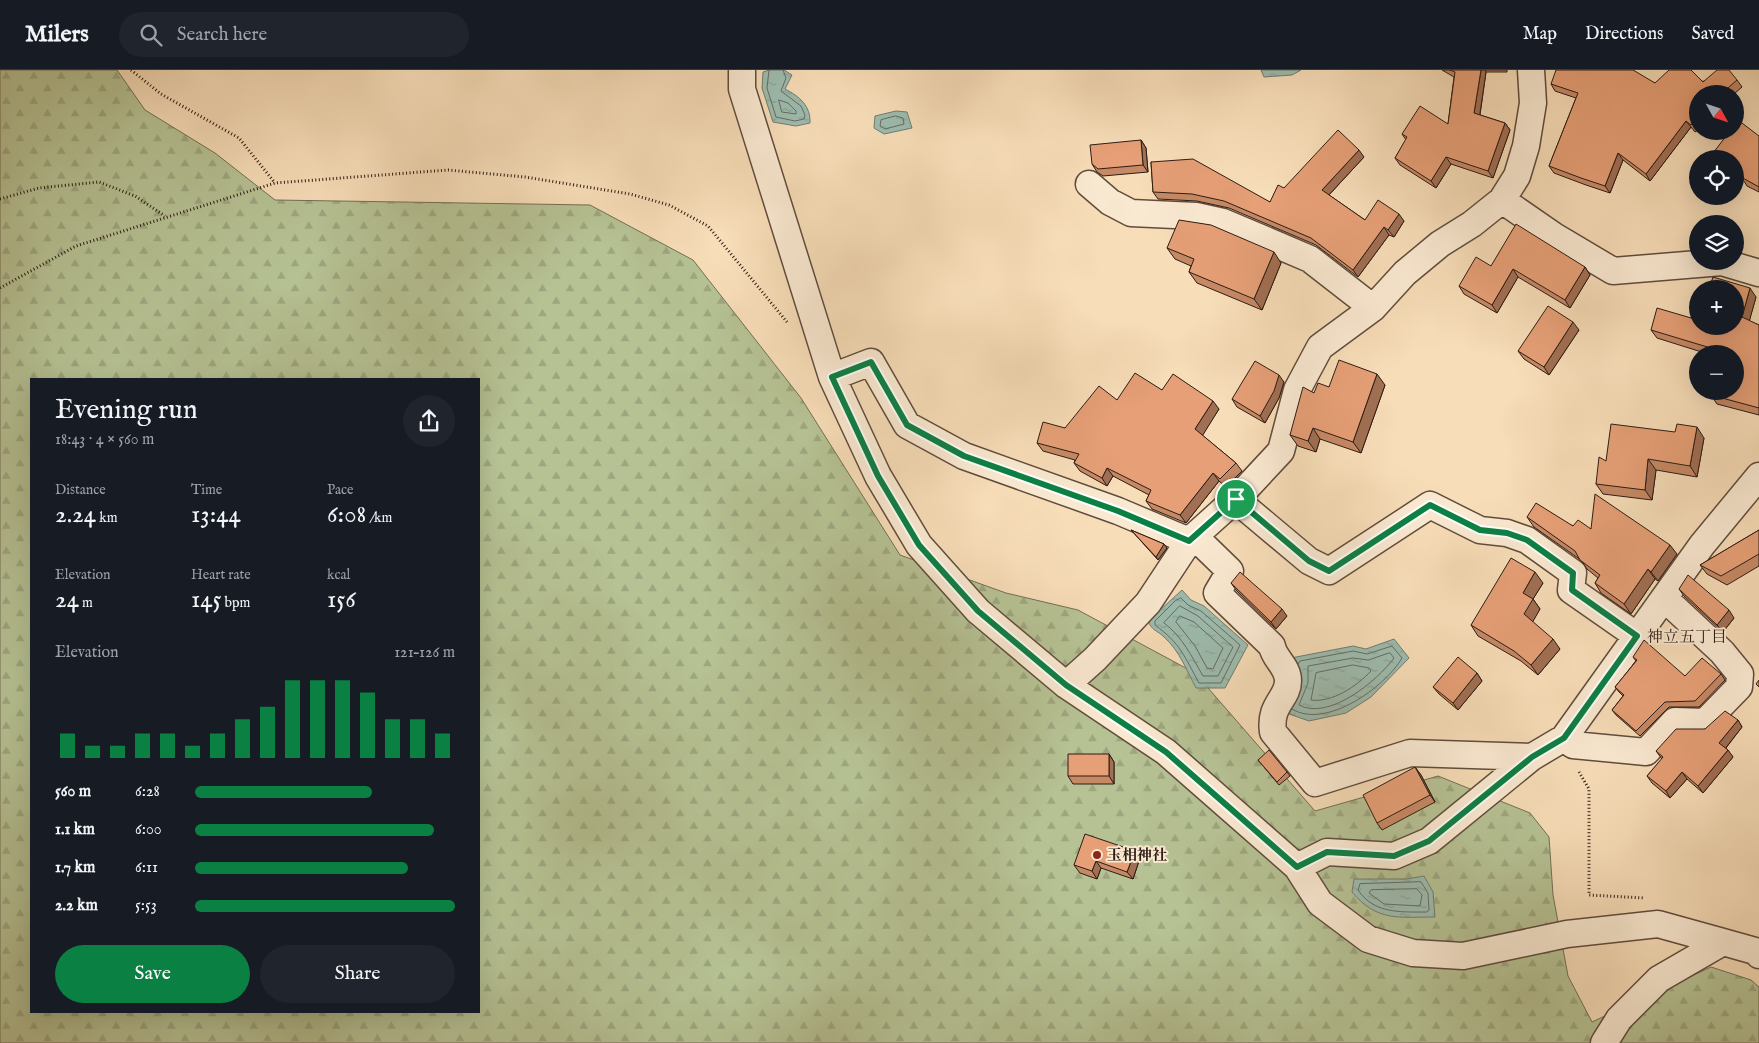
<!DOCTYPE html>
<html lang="en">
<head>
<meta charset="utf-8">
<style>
	body { margin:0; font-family:"IM FELL English","Noto Serif JP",serif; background:#20242c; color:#f1f3f6; height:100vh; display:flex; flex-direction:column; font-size:19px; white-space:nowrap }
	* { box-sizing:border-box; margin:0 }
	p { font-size:16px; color:#9ea1a6 }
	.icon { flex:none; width:28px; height:28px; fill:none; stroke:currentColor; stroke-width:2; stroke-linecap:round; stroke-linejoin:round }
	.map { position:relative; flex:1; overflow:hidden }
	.drawer { position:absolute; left:30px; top:308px; width:450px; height:635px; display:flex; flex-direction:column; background:#171b24; border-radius:0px; box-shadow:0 5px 20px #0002 }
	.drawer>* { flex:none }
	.needle { width:32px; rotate:130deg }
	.tools { position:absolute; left:1689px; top:15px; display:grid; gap:10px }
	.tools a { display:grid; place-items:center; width:55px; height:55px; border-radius:50%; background:#171b24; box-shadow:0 5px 20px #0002; font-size:25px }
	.pin { position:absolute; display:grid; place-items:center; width:42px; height:42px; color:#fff; margin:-21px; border:2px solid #fff; border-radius:50%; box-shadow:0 1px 5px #0007 }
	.round { display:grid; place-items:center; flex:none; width:52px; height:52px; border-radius:26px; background:#20242c }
	.headline { display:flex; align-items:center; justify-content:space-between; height:85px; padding:0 25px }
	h1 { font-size:28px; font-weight:600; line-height:38px }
	.figures { display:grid; grid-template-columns:repeat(3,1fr); gap:8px; height:85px; padding:5px 25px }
	.figures div { display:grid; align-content:center }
	.figures b { font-size:25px; font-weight:600 }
	.figures small { font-size:14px; font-weight:400 }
	.figures p { font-size:14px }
	.chart { height:140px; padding:10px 25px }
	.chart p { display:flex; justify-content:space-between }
	.chart svg { width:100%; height:90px; margin-top:5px; stroke:#0b8043; stroke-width:6 }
	.primary-button { display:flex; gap:10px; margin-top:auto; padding:10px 25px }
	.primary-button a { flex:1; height:58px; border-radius:30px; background:#0b8043; color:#fff; font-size:20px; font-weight:600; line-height:58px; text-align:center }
	.primary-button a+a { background:#20242c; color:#f1f3f6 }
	ul { padding:0 25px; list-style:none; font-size:16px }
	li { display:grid; grid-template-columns:80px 60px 1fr; align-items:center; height:38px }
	li i { height:12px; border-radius:6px; background:#0b8043 }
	header { display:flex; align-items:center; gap:30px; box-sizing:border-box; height:70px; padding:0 25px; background:#171b24; border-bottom:1px solid #363941 }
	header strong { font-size:24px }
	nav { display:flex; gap:28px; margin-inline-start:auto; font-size:18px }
	.search { width:350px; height:45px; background:#20242c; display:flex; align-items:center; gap:12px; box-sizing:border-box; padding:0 18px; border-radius:28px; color:#9ea1a6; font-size:19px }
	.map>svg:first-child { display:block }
</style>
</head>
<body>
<header>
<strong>Milers</strong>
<div class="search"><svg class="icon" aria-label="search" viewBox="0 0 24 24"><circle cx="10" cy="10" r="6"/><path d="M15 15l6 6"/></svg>Search here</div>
<nav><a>Map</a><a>Directions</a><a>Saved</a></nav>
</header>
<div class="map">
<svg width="1759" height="973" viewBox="0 0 1759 973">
	<defs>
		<pattern id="forest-firs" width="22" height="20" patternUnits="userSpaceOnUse" patternTransform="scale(1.25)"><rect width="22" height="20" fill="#b6c294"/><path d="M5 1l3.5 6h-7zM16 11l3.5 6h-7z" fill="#9da67f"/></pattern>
		<pattern id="water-ripples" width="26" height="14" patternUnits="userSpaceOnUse" patternTransform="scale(1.25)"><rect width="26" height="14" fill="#9dbcaf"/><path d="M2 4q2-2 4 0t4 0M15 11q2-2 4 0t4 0" fill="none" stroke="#88a196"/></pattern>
	</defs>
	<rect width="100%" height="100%" fill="#f7ddb8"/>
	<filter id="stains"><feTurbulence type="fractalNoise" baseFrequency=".004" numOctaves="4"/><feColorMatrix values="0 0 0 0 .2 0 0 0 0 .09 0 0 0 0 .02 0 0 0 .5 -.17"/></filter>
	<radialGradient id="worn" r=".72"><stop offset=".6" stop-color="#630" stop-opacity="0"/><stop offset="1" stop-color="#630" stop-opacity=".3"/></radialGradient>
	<path fill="url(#forest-firs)" stroke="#726f54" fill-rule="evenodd" d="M 0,0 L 117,0 L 145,40 L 215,83 L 275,130 L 590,135 L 693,190 L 801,328 L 900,485 L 1006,523 L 1078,540 L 1195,603 L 1315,741 L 1438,706 L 1530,743 L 1549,767 L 1553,825 L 1568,906 L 1592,952 L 1711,897 L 1751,910 L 1759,917 L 1759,973 L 0,973 ZM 31,309 L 479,309 L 479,941 L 31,941 Z"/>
	<path fill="url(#water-ripples)" stroke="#707c71" d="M 769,0 L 784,0 L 792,5 L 785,19 C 799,26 811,36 810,53 L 796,56 L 773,52 L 762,18 L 763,2 Z
		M 1261,0 L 1301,0 L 1292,5 L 1264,7 Z
		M 896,41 L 907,42 L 912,58 L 884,64 L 874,58 L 875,46 Z
		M 1182,520 L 1191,530 L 1204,536 L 1248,575 L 1225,618 L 1196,618 C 1187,601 1179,580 1164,567 C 1157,560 1152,561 1148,551 Z
		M 1394,569 L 1409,588 L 1371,627 L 1346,643 L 1309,651 L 1289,644 L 1284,634 L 1291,588 L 1353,576 L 1366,579 Z
		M 1424,806 L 1433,822 L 1435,847 C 1399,847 1377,852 1352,822 L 1354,809 L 1407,809 Z"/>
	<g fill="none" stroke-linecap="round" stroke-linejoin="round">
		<path stroke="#656c62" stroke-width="1" d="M 769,0 L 767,18 L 776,47 L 795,51 L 804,49 L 805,45 L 801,36 L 781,21 L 786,8 L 783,0
			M 779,30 L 788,33 L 796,41 L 796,44 L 782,42 Z
			M 896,46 L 903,48 L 904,54 L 885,59 L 880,56 L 881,50 Z
			M 1181,528 L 1188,535 L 1201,541 L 1240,575 L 1221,613 L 1199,613 C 1184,586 1181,574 1155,555 L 1155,551 L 1175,531 Z
			M 1180,536 L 1198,546 L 1233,577 L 1218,606 L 1203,606 C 1192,587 1182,566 1164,553 Z
			M 1180,546 L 1194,552 L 1223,578 L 1213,599 L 1207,598 L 1195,576 L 1176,552 Z
			M 1390,583 L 1394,588 C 1377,611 1329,651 1299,635 L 1308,613 L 1308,596 L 1353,588 L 1368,590 Z
			M 1353,595 L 1369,598 L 1371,601 C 1357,616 1332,633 1311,630 L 1316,603 Z
			M 1292,639 C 1326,660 1385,617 1402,588 L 1392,576 L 1367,584 L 1353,581 L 1300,591 L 1298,594
			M 1421,812 L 1428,823 L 1429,840 L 1427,842 C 1401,842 1374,844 1358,820 L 1360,814 Z
			M 1417,819 L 1422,825 L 1420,836 L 1384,834 L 1369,823 L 1371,820 Z"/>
		<g stroke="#604c3d" stroke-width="29">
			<path id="minor" d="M 742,0 L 742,19 L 832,307 L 878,406 L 919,475 L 978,541 L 1066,615 L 1166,682 L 1297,797 L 1320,833 L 1368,869 L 1413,883 L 1463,886 L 1567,864 L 1658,854 L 1723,872 L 1755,881 L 1759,885
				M 1089,114 L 1110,132 L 1131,143 L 1196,146 L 1223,152 L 1261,168 L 1310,189 L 1373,238
				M 1502,130 L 1554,166 L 1613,201 L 1722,192 L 1759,203
				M 832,307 L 871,292 L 907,355 L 964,386 L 1118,441 L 1189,471
				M 1235,429 L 1309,491 L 1329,501 L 1430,435 L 1480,460 L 1507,463 L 1527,470 L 1573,503 L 1571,520 L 1637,566
				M 1194,466 L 1230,501 L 1217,523 L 1272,576 C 1274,589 1288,596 1288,611 C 1288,629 1269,634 1273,662 L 1315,713 L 1410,683 L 1532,687
				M 1066,615 L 1095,589 L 1148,533 L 1189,471 L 1240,425 L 1281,381 L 1297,320 L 1320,277 L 1373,238 L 1405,203 L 1440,174 L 1472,154 L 1502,130 L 1517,106 L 1526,76 L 1533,33 L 1531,0
				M 1564,668 L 1573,675 L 1646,682 L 1675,651 L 1705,652 L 1739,617 L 1740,604 L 1722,582 L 1664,528
				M 1297,797 L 1327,782 L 1394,786 L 1429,771 L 1532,687 L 1564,668 L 1702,475 L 1759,406
				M 1604,973 L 1619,949 L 1659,909 L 1723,872"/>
		</g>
		<path stroke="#2d1c14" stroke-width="3" stroke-dasharray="1 2.5" stroke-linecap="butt" d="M 131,0 L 161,24 L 239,68 L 275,113
			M 0,129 L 39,118 L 99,112 L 135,126 L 165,146
			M 0,218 L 76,176 L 275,113 L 448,100 L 525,107 L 630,124 L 669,135 L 708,156 L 787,252
			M 1579,702 L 1589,719 L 1589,825 L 1645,828"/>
		<use href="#minor" stroke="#fae9d1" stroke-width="26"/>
	</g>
	<path fill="#c68965" stroke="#2d1c14" d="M 1442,0 L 1507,0 L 1507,2 L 1486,2 L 1480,45 L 1505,53 L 1510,60 L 1493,108 L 1451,94 L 1436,118 L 1400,95 L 1395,88 L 1406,70 L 1402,64 L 1448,54 L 1454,7 Z
		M 1737,10 L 1742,17 L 1734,24 L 1698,24 L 1698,60 L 1695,62 L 1691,57 L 1650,111 L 1623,90 L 1610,123 L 1586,115 L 1554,103 L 1549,96 L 1576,28 L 1555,21 L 1551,14 L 1655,13 Z
		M 1759,66 L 1759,122 L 1747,116 L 1744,111 L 1735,104 L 1735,89 L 1716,89 L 1713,83 Z
		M 1141,70 L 1146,78 L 1148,102 L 1103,106 L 1097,102 L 1092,94 Z
		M 1364,87 L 1329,125 L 1365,150 L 1404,151 L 1394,167 L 1389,165 L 1358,207 L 1316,175 L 1229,138 L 1197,131 L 1158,129 L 1153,122 L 1151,92 L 1270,132 L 1284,118 Z
		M 1167,178 L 1281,193 L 1262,240 L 1197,213 L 1189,202 L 1191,196 L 1175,189 Z
		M 1491,196 L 1585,197 L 1590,205 L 1570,238 L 1518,207 L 1497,243 L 1464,224 L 1459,216 Z
		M 1756,227 L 1749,251 L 1759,255 L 1759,345 L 1717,334 L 1711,325 L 1735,284 L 1708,284 L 1657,268 L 1651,260 L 1698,256 Z
		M 1579,260 L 1549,305 L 1524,289 L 1518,281 Z
		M 1284,312 L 1279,328 L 1265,353 L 1237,337 L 1232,329 Z
		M 1385,315 L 1361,383 L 1320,369 L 1316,382 L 1298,376 L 1290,365 L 1314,323 L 1329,317 Z
		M 1162,320 L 1219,339 L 1202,365 L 1236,393 L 1242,401 L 1226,417 L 1219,411 L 1186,453 L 1152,439 L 1146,431 L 1149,425 L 1113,406 L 1107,416 L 1080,401 L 1074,393 L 1075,390 L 1043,381 L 1037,373 L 1117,330 Z
		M 1704,368 L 1697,407 L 1656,400 L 1652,430 L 1603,424 L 1596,414 L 1606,391 Z
		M 1527,447 L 1591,459 L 1677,484 L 1658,511 L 1655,509 L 1631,544 L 1601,523 L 1595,513 L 1598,508 L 1587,499 L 1581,490 L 1534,457 Z
		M 1131,460 L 1164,474 L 1167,478 L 1158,490 Z
		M 1759,460 L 1759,496 L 1727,515 L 1707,504 L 1700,495 Z
		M 1231,513 L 1287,546 L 1276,559 L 1236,520 Z
		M 1543,513 L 1533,529 L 1540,539 L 1532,552 L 1560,579 L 1538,605 L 1521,591 L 1478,566 L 1471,555 Z
		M 1679,519 L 1734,548 L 1723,562 L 1684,526 Z
		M 1633,587 L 1685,606 L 1721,604 L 1725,610 L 1699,637 L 1669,637 L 1640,666 L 1616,645 L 1612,640 L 1623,626 L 1619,622 L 1615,617 L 1636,591 Z
		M 1477,603 L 1482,611 L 1458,640 L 1439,624 L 1433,617 Z
		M 1738,650 L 1742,657 L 1726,678 L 1733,687 L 1703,723 L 1687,709 L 1670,728 L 1652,713 L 1647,706 L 1662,689 L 1656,681 L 1705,659 Z
		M 1109,684 L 1114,692 L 1114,714 L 1073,714 L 1068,706 Z
		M 1258,690 L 1287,702 L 1290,706 L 1279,715 Z
		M 1415,697 L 1421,705 L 1435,732 L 1382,760 L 1377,753 Z
		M 1135,781 L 1140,788 L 1133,809 L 1101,798 L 1097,809 L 1080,803 L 1074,795 Z"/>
	<path fill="#a16f53" stroke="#2d1c14" d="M 1481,0 L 1485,0 L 1486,2 L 1479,50 L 1474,43 Z
		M 1686,51 L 1691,57 L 1650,111 L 1646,104 Z
		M 1505,53 L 1510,60 L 1493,108 L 1488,101 Z
		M 1141,70 L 1146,78 L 1148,102 L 1143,95 Z
		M 1359,80 L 1364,87 L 1327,127 L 1322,120 Z
		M 1618,83 L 1623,90 L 1610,123 L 1605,116 Z
		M 1446,87 L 1451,94 L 1436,118 L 1431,111 Z
		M 1399,144 L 1404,151 L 1394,167 L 1388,160 Z
		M 1384,157 L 1389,165 L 1358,207 L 1353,200 Z
		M 1274,182 L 1281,193 L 1262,240 L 1254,229 Z
		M 1585,197 L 1590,205 L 1570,238 L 1565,230 Z
		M 1513,199 L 1518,207 L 1497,243 L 1492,235 Z
		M 1750,218 L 1756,227 L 1748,256 L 1742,247 Z
		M 1573,252 L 1579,260 L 1549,305 L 1544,297 Z
		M 1377,304 L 1385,315 L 1361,383 L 1353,372 Z
		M 1279,305 L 1284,312 L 1279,328 L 1265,353 L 1260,346 Z
		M 1213,331 L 1219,339 L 1201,368 L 1195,359 Z
		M 1697,357 L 1704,368 L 1697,407 L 1690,396 Z
		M 1313,358 L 1320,369 L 1316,382 L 1308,371 Z
		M 1648,389 L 1656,400 L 1652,430 L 1645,420 Z
		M 1107,398 L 1113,406 L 1107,416 L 1102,408 Z
		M 1213,403 L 1219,411 L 1186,453 L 1180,445 Z
		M 1164,474 L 1167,478 L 1158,490 L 1156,487 Z
		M 1670,475 L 1677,484 L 1658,511 L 1651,502 Z
		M 1648,499 L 1655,509 L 1631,544 L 1624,534 Z
		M 1535,502 L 1543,513 L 1533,529 L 1540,539 L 1531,555 L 1524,544 L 1523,523 Z
		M 1282,539 L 1287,546 L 1276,559 L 1271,552 Z
		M 1729,540 L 1734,548 L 1723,562 L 1717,555 Z
		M 1553,569 L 1560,579 L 1538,605 L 1531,595 Z
		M 1477,603 L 1482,611 L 1458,640 L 1453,633 Z
		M 1738,650 L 1742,657 L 1724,680 L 1719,673 Z
		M 1728,680 L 1733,687 L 1703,723 L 1698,716 Z
		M 1109,684 L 1114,692 L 1114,714 L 1109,706 Z
		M 1415,697 L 1421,705 L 1435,732 L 1430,725 Z
		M 1682,702 L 1687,709 L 1670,728 L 1666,721 Z
		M 1135,781 L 1140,788 L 1133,809 L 1127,802 Z
		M 1096,791 L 1101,798 L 1097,809 L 1092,801 Z"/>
	<path fill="#e69f76" stroke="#2d1c14" d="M 1450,0 L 1481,0 L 1474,43 L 1505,53 L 1488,101 L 1446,87 L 1431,111 L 1395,88 L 1407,67 L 1402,64 L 1420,36 L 1448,54 L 1455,2 Z
		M 1556,0 L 1633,0 L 1655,13 L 1669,0 L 1691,0 L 1703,12 L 1717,0 L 1729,0 L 1737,10 L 1721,24 L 1698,24 L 1698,48 L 1691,55 L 1686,51 L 1646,104 L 1618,83 L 1605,116 L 1581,108 L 1549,96 L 1578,23 L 1551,14 Z
		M 1738,50 L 1759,66 L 1759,117 L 1741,107 L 1742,105 L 1735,100 L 1735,89 L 1720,89 L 1713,83 L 1730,61 L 1735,61 L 1735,54 Z
		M 1338,60 L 1359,80 L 1322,120 L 1365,150 L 1378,130 L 1399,144 L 1388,160 L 1384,157 L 1353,200 L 1311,168 L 1224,131 L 1192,124 L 1153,122 L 1151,92 L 1193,89 L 1270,132 L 1278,115 L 1284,118 Z
		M 1141,70 L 1143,95 L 1098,99 L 1092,94 L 1090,75 Z
		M 1179,150 L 1211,155 L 1274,182 L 1254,229 L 1189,202 L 1194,189 L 1167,178 Z
		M 1516,154 L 1585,197 L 1565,230 L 1513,199 L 1492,235 L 1459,216 L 1476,187 L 1491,196 Z
		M 1713,207 L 1750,218 L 1742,247 L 1759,255 L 1759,338 L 1711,325 L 1713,321 L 1735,321 L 1735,284 L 1724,284 L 1724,282 L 1651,260 L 1657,238 L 1698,250 L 1698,256 L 1735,256 L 1735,219 L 1709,219 Z
		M 1548,236 L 1573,252 L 1544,297 L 1518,281 Z
		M 1339,290 L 1377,304 L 1353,372 L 1313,358 L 1308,371 L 1290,365 L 1303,317 L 1314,323 L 1318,313 L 1329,317 Z
		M 1255,291 L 1279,305 L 1274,321 L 1260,346 L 1232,329 Z
		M 1135,303 L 1162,320 L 1173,304 L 1213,331 L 1195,359 L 1236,393 L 1220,409 L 1213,403 L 1180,445 L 1146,431 L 1151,420 L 1107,398 L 1102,408 L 1074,393 L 1079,384 L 1037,373 L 1043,352 L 1065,358 L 1099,316 L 1117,330 Z
		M 1611,354 L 1675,362 L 1677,354 L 1697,357 L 1690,396 L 1648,389 L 1645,420 L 1596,414 L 1599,387 L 1606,391 Z
		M 1595,424 L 1670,475 L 1651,502 L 1648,499 L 1624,534 L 1595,513 L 1600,505 L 1580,490 L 1575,481 L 1527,447 L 1536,433 L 1573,456 L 1578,450 L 1591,459 Z
		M 1131,460 L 1164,474 L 1156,487 Z
		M 1759,460 L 1759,484 L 1721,506 L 1700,495 Z
		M 1511,488 L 1535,502 L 1523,523 L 1533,529 L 1524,544 L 1553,569 L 1531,595 L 1514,581 L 1471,555 Z
		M 1240,502 L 1282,539 L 1271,552 L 1231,513 Z
		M 1688,505 L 1729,540 L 1717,555 L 1679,519 Z
		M 1644,570 L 1685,606 L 1702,588 L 1721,604 L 1695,631 L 1665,632 L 1636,661 L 1612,640 L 1624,625 L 1615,617 L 1637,590 L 1633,587 Z
		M 1458,587 L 1477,603 L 1453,633 L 1433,617 Z
		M 1759,610 L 1759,617 L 1756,614 Z
		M 1725,641 L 1738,650 L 1719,673 L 1728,680 L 1698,716 L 1682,702 L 1666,721 L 1647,706 L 1663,687 L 1656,681 L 1676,659 L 1705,659 Z
		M 1269,680 L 1287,702 L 1277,712 L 1258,690 Z
		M 1068,684 L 1109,684 L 1109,706 L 1068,706 Z
		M 1415,697 L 1430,725 L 1377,753 L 1363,725 Z
		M 1085,764 L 1135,781 L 1127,802 L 1096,791 L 1092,801 L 1074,795 Z"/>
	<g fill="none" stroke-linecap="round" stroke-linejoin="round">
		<g stroke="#fff" stroke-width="10">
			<path id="route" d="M 871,292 L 907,355 L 964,386 L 1118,441 L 1189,471 L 1236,429 L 1309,491 L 1329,501 L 1430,435 L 1480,460 L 1507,463 L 1527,470 L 1573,503 L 1572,520 L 1637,566 L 1564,668 L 1532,687 L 1429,771 L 1394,786 L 1327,782 L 1297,797 L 1166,682 L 1066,615 L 978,541 L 919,475 L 878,406 L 832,307 Z"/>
		</g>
		<use href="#route" stroke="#0b8043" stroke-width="6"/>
	</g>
	<circle fill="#8f2418" stroke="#fae9d1" stroke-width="2" cx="1097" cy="785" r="5"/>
	<g text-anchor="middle" stroke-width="4" stroke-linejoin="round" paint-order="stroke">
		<g font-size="15" font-weight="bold" fill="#2d1c14" stroke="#fae9d1" text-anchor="start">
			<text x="1107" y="790">玉相神社</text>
		</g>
		<g font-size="16" fill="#2d1c14" stroke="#fae9d1">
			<text x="1687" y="572">神立五丁目</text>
		</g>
	</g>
	<rect width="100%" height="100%" filter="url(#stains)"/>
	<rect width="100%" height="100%" fill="url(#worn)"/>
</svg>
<div class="tools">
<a><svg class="needle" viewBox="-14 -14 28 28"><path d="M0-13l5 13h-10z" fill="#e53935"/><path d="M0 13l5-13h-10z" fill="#9ea1a6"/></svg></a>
<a><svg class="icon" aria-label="locate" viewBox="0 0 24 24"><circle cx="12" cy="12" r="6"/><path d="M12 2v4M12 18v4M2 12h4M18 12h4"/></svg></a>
<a><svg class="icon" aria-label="layers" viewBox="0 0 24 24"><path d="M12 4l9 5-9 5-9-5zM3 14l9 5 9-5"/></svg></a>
<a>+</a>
<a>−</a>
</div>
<div class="pin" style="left:1236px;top:429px;background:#1e9e55"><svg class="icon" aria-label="arrive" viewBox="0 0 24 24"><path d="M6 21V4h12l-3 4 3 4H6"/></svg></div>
<section class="drawer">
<div class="headline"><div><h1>Evening run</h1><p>18:43 · 4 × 560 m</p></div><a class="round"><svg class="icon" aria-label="share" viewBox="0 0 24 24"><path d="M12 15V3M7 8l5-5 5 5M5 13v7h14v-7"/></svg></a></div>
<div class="figures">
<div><p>Distance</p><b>2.24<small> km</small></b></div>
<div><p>Time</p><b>13:44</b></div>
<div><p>Pace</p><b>6:08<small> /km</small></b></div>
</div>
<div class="figures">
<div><p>Elevation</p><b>24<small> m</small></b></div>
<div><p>Heart rate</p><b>145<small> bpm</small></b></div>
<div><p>kcal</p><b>156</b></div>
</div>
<div class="chart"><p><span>Elevation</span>121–126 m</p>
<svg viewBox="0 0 160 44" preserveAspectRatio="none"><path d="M5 44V32M15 44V38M25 44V38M35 44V32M45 44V32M55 44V38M65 44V32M75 44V25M85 44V19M95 44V6M105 44V6M115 44V6M125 44V12M135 44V25M145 44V25M155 44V32"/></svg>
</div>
<ul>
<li><b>560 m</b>6:28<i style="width:68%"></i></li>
<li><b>1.1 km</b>6:00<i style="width:92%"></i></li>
<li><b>1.7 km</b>6:11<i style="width:82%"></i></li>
<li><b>2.2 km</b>5:53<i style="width:100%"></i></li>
</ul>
<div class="primary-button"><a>Save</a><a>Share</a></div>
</section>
</div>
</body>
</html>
